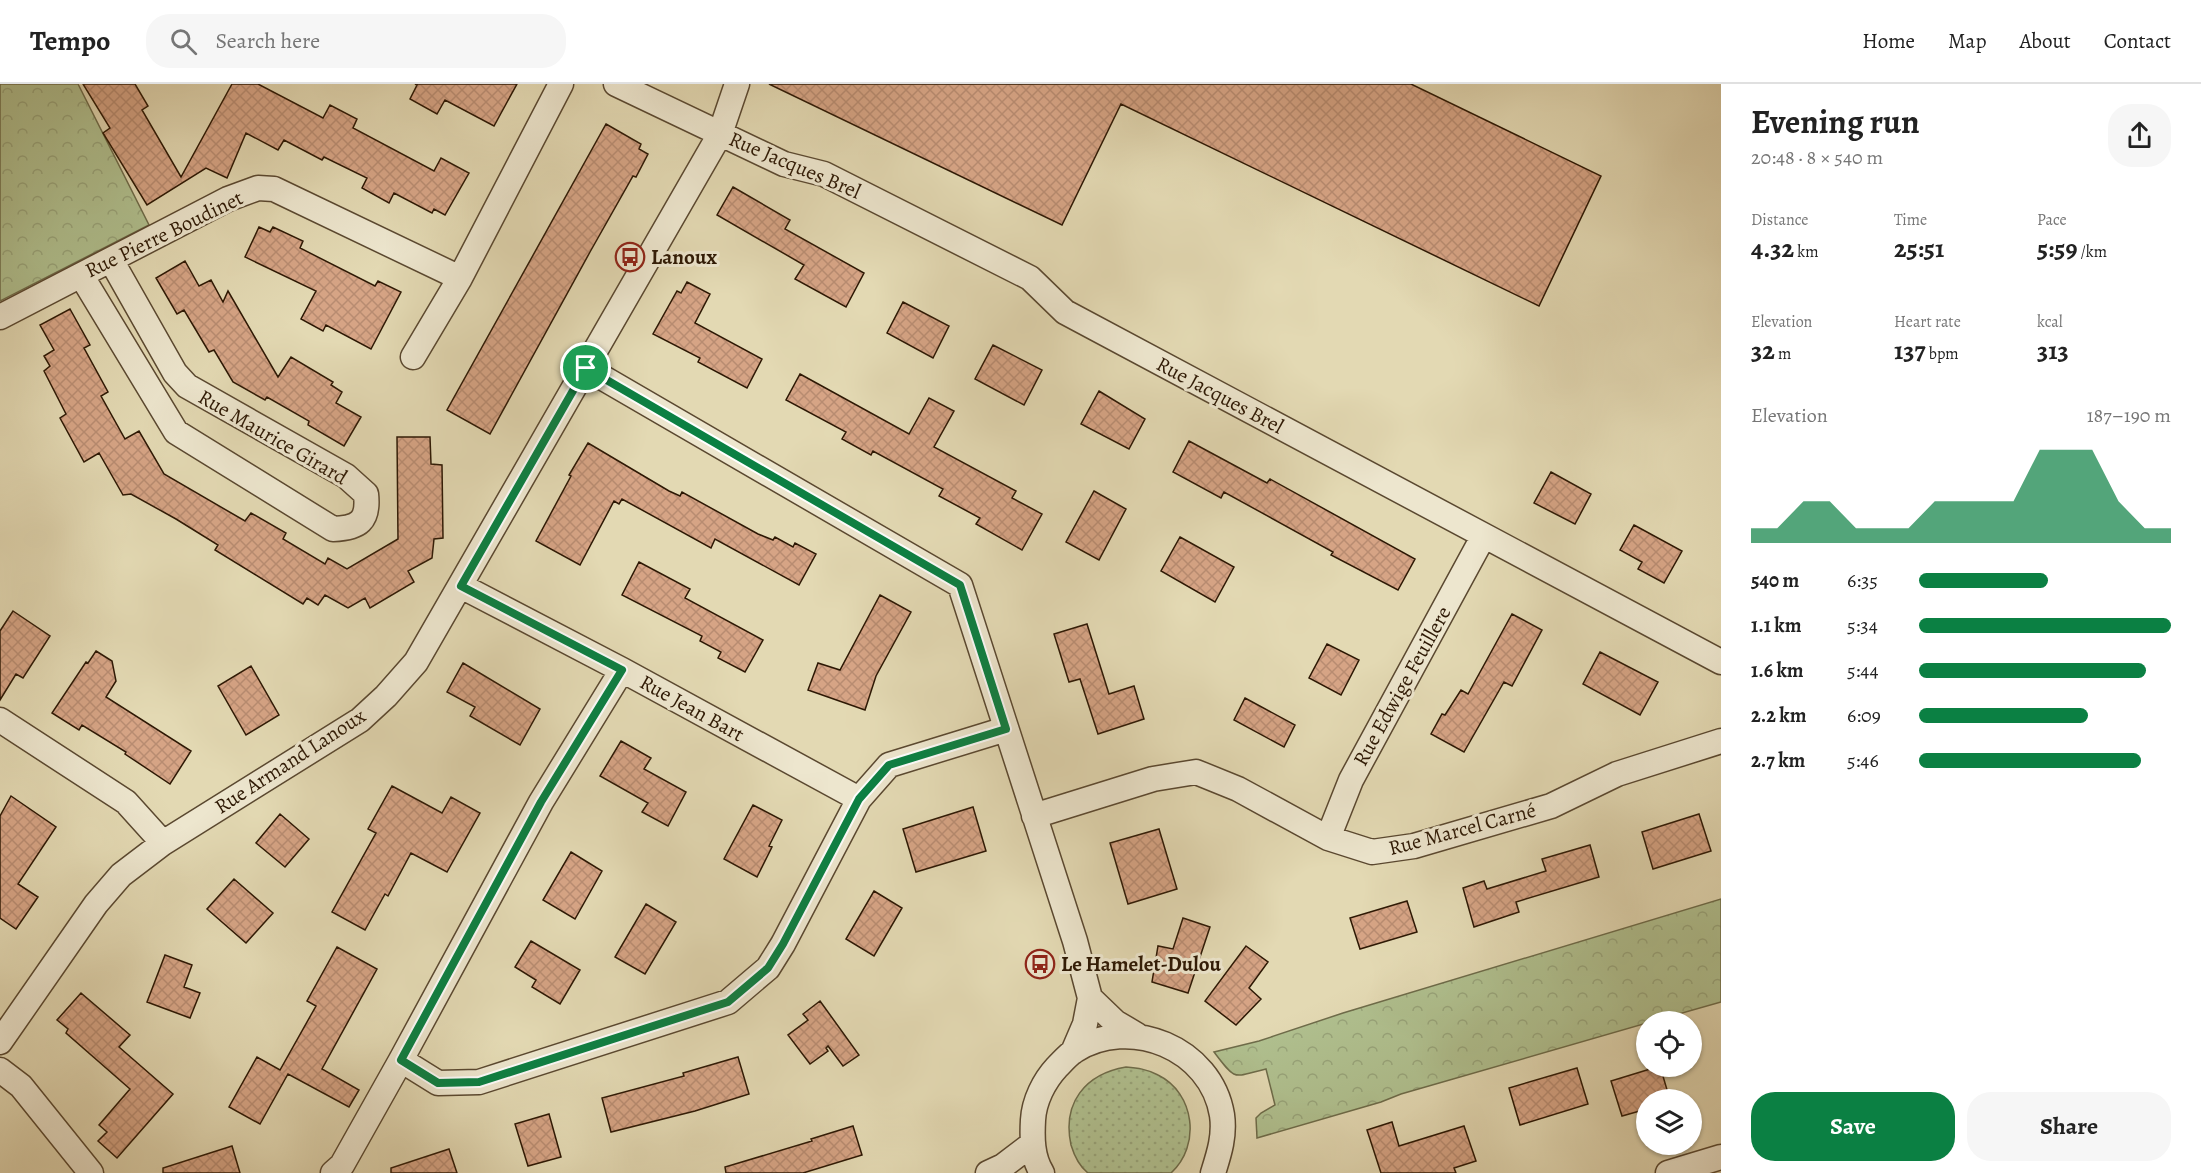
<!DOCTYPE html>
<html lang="en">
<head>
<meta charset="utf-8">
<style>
	body { margin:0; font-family:Alegreya,serif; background:#f6f6f6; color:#222; height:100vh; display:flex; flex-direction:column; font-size:22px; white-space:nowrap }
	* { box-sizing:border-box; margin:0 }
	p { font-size:20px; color:#767676 }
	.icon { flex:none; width:33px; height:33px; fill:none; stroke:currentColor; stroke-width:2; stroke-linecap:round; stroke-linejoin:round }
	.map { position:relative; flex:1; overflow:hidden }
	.side { display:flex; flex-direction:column; background:#fff; width:480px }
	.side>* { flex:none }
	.buttons { position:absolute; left:1636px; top:927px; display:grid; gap:12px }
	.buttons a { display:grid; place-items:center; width:66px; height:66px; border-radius:50%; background:#fff; box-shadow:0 2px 4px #0004; font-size:30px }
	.pin { position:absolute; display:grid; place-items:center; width:51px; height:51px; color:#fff; margin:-26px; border:3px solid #fff; border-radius:50%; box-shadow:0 2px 6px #0007 }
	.round { display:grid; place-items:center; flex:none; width:63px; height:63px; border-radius:24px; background:#f6f6f6 }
	.head { display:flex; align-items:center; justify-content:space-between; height:102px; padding:0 30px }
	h1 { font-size:33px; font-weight:700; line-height:45px }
	.stats { display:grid; grid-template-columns:repeat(3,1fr); gap:9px; height:102px; padding:6px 30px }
	.stats div { display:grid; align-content:center }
	.stats b { font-size:26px; font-weight:700 }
	.stats small { font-size:16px; font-weight:400 }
	.stats p { font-size:16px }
	.chart { height:168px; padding:12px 30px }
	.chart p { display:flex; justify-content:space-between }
	.chart svg { width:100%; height:108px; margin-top:6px; fill:#0b8043; opacity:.7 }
	.cta { display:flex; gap:12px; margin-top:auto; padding:12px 30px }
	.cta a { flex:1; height:69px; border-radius:24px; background:#0b8043; color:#fff; font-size:24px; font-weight:700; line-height:69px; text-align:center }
	.cta a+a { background:#f6f6f6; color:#222 }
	ul { padding:0 30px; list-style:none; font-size:20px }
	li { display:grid; grid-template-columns:96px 72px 1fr; align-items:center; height:45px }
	li i { height:15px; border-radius:8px; background:#0b8043 }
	header { display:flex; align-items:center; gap:36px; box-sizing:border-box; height:84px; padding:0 30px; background:#fff; border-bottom:2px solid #e0e0e0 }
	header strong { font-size:28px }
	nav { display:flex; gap:33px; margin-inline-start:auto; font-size:21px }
	.search { width:420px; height:54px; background:#f6f6f6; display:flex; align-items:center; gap:15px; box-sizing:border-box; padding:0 21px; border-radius:24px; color:#767676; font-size:22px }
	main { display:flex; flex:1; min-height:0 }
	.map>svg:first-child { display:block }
</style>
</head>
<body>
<header>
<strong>Tempo</strong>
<div class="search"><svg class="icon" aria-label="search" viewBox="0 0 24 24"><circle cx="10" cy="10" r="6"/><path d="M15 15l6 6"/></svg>Search here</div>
<nav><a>Home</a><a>Map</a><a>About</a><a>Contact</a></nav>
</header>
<main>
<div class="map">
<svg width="1721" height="1089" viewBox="0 0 1721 1089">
	<defs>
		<pattern id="grass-dots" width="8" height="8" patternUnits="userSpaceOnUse" patternTransform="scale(1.5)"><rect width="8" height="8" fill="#b0c08f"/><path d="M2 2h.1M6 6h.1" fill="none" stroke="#98a47a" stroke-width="1.8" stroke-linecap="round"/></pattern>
		<pattern id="forest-crowns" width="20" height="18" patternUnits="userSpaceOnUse" patternTransform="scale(1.5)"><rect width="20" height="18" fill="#b0c08f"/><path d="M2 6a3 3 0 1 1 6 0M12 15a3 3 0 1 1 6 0" fill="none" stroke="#98a47a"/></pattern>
		<pattern id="building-cross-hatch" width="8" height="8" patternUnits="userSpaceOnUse" patternTransform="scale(1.5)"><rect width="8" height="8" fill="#d6a485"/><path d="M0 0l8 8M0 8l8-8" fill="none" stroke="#b88c71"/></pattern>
	</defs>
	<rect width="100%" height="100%" fill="#e3d9b3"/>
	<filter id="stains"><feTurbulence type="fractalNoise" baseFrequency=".00333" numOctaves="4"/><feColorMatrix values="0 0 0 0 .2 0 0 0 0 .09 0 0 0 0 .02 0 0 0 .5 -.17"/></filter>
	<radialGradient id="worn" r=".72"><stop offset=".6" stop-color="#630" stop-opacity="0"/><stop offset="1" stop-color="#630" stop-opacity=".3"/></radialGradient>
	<path fill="url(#grass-dots)" stroke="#6e6c4a" stroke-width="1.5" d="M 1126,983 C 1137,984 1147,985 1158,991 C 1195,1009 1201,1062 1171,1089 L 1088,1089 C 1079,1082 1074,1071 1071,1061 C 1062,1019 1085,990 1126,983 Z"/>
	<path fill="url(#forest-crowns)" stroke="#6e6c4a" stroke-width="1.5" d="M 0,0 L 78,0 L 149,141 L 0,217 Z
		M 1721,815 L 1721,918 L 1654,937 L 1647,938 L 1647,939 L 1401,1010 L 1381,1018 L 1257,1054 L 1256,1034 L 1261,1029 L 1275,1021 L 1266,985 C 1232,993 1237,998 1214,968 L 1259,957 L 1343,929 Z"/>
	<path fill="url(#building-cross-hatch)" stroke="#2d1804" stroke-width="1.5" d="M 83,0 L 135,0 L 148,22 L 142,26 L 181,93 L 232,0 L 258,0 L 323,34 L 330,21 L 357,35 L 353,44 L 434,87 L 441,74 L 469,89 L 445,131 L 434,125 L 432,129 L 394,109 L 389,119 L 362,104 L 367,94 L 324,73 L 322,76 L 284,56 L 278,66 L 246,49 L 227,94 L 206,84 L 147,121 L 103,49 L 110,44 Z
		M 415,0 L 517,0 L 494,42 L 445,16 L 437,30 L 410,15 L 417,1 Z
		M 769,0 L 1411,0 L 1601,92 L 1539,222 L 1121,20 L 1062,141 Z
		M 606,40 L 641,60 L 639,65 L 648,70 L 636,93 L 633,92 L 590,168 L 490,350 L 447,326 Z
		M 733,103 L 790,136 L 785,145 L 864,189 L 846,223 L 795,195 L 804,181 L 717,131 Z
		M 259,143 L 270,148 L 273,143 L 303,157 L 300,164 L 375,202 L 378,197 L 401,208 L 371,265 L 326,241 L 323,247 L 301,235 L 316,207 L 245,173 Z
		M 185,177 L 199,202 L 211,196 L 223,218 L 228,207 L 278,293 L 291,273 L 333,298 L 331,301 L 342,308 L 336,319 L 361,333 L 344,362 L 308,341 L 309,337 L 267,313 L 265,316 L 233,298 L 214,266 L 209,268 L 184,226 L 177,230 L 156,194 Z
		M 687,198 L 710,210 L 695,239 L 762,275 L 747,304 L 698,278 L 700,274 L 653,250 L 677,207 L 681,209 Z
		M 903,218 L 949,242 L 933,274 L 887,249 Z
		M 70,225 L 90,261 L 84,264 L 108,308 L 101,312 L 125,355 L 139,347 L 164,390 L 245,437 L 251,429 L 286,449 L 283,455 L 325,480 L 328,474 L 347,485 L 398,455 L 397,353 L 430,353 L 431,380 L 442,381 L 443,454 L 434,455 L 432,474 L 408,487 L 414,498 L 370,524 L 365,514 L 348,524 L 325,511 L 318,521 L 307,514 L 303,520 L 215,466 L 218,461 L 176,435 L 131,410 L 123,411 L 99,369 L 84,378 L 60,334 L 66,330 L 44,287 L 50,282 L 44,272 L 54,266 L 40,241 Z
		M 993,261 L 1042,286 L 1024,321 L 975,295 Z
		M 800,290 L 909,350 L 929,314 L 954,327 L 934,363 L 1016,407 L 1012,414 L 1042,430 L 1022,466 L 976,440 L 980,434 L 939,412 L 943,405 L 873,367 L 871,371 L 842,355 L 846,348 L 786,316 Z
		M 1099,307 L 1145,335 L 1129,365 L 1081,340 Z
		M 1189,357 L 1267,399 L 1270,395 L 1415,475 L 1398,506 L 1331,471 L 1333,468 L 1224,408 L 1221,414 L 1173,388 Z
		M 588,359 L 669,407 L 680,412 L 682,408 L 758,450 L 773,456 L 775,453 L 793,463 L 795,459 L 816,470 L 799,501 L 715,455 L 711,464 L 622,415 L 619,420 L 614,417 L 580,481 L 536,457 L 571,392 L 569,391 Z
		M 1551,388 L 1591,410 L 1575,440 L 1534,419 Z
		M 1094,407 L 1126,425 L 1099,476 L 1066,458 Z
		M 1634,441 L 1682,467 L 1664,499 L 1638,485 L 1642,478 L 1620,466 Z
		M 1180,453 L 1234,483 L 1215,518 L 1161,487 Z
		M 639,478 L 690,505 L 685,514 L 763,556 L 745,588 L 718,574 L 721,568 L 700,557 L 702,552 L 622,511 Z
		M 880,511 L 911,528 L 876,592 L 865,626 L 808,606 L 818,579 L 840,586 Z
		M 13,527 L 50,552 L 23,594 L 16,590 L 0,616 L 0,547 Z
		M 1512,530 L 1542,546 L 1512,602 L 1504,598 L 1464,668 L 1431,650 L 1442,630 L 1445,631 L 1461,606 L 1468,610 Z
		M 1087,540 L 1109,610 L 1134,602 L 1144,635 L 1098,650 L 1080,595 L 1069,598 L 1054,550 Z
		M 1327,560 L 1359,576 L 1341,611 L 1309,594 Z
		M 96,567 L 112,577 L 116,597 L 106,613 L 191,667 L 170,700 L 125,670 L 126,668 L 82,641 L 79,646 L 52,629 L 86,578 L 88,579 Z
		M 1600,568 L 1658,598 L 1640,631 L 1583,600 Z
		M 463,579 L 540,625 L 520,661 L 470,632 L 475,623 L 447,608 Z
		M 251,582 L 279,631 L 246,651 L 218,602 Z
		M 1245,614 L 1295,641 L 1284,663 L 1234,636 Z
		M 621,657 L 651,674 L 644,685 L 686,708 L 668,742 L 642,728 L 648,719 L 600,692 Z
		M 392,702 L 442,729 L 451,713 L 480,729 L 447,788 L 411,769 L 388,812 L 385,810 L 365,846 L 332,828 L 376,749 L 368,745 Z
		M 11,712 L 56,743 L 18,800 L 38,813 L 16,845 L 0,834 L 0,732 Z
		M 753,721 L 782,736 L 769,762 L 772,763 L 757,793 L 724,775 Z
		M 973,723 L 986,767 L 916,788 L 903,745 Z
		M 280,730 L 309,755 L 285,783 L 256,759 Z
		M 1699,730 L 1711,767 L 1653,785 L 1642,748 Z
		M 1159,745 L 1177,805 L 1128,820 L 1110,759 Z
		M 1590,761 L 1599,793 L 1516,818 L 1519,828 L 1474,843 L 1463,804 L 1484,797 L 1487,805 L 1546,787 L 1542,775 Z
		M 571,768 L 602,787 L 575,835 L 543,816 Z
		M 234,795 L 273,829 L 246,859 L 207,825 Z
		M 874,807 L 902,824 L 874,872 L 846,855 Z
		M 1407,817 L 1417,848 L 1360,865 L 1350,834 Z
		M 646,820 L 676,838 L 645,890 L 615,873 Z
		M 1183,834 L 1210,843 L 1188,909 L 1152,898 L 1158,862 L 1173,865 Z
		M 531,857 L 580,886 L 560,920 L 532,903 L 536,896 L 515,883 Z
		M 1246,862 L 1268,878 L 1249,904 L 1261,915 L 1236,941 L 1205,917 Z
		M 337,863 L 377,885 L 322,985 L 359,1006 L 349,1023 L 288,990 L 260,1040 L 229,1023 L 257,973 L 280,986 L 316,922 L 307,917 Z
		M 165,871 L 192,881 L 184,903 L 200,909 L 190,934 L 147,918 Z
		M 81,909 L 130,951 L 119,963 L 173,1010 L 117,1074 L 98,1057 L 107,1048 L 99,1041 L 130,1005 L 66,949 L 68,945 L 57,936 Z
		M 820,917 L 859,971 L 843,982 L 828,962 L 826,964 L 828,967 L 810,980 L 788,951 L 808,936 L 803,930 Z
		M 738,973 L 749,1010 L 695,1027 L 611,1048 L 602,1014 L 684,992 L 683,989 Z
		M 1660,982 L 1670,1016 L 1647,1016 L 1647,1025 L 1622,1032 L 1611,997 Z
		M 1577,984 L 1588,1020 L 1520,1041 L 1509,1004 Z
		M 549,1030 L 561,1073 L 528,1082 L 515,1040 Z
		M 1392,1038 L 1399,1062 L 1464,1042 L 1476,1077 L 1454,1084 L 1456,1089 L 1381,1089 L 1367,1046 Z
		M 853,1042 L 862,1071 L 803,1089 L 726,1089 L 725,1083 L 812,1057 L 811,1055 Z
		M 232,1062 L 240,1089 L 163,1089 L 163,1084 Z
		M 449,1065 L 457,1089 L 391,1089 L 391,1084 Z"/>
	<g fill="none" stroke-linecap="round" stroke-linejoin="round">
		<g stroke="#5a4830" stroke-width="27">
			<path id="street" d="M 616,0 L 784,80 L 824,90 L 1030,194 L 1065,228 L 1721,578
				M 81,191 L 176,348 L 333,445 C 359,444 369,437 366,410 L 346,392 L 187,302 L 175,289 L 111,176
				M 0,233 L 228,115 L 258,104 L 274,105 L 460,194
				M 413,273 L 460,194 L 561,0
				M 586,284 L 960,501 L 1075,857 L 1090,914 L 1085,940 L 1073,968
				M 461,502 L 622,586 L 859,715
				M 0,636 L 126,718 L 163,759
				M 1034,732 L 1153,695 L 1196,688 L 1238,705 L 1328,754 L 1372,768 L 1414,762 L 1551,722 L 1617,690 L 1721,657
				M 1328,754 L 1351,696 L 1483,453
				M 1090,914 L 1115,938 L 1137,951
				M 0,958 L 96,820 L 121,791 L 163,759 L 360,636 L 386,612 L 416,578 L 720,50 L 737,0
				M 401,976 L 438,999 L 479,998 L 728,918 L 768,884 L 783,860 L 859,715 L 889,681 L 1006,645
				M 0,986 L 21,1002 L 91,1089
				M 333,1089 L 342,1081 L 401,976 L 541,718 L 622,586
				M 988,1089 L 1003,1082 L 1032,1060
				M 1042,1089 C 1032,1073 1032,1054 1033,1036 C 1034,1017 1044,997 1057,983 C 1062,978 1068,971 1074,967 C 1130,931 1211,964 1222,1031 C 1225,1052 1219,1070 1213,1089
				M 1668,1089 L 1721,1073"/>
		</g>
		<use href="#street" stroke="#ede6ce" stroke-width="24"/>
	</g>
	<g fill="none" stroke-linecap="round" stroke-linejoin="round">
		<g stroke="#fff" stroke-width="12">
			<path id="route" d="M 586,284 L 960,501 L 1006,645 L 889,681 L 859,715 L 783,860 L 768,884 L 728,918 L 479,998 L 438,999 L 401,976 L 541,718 L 622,586 L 461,502 Z"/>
		</g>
		<use href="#route" stroke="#0b8043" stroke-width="8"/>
	</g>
	<defs>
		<g id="bus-ring" transform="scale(1.5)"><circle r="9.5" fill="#ede6ce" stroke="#8f2418" stroke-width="1.5"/><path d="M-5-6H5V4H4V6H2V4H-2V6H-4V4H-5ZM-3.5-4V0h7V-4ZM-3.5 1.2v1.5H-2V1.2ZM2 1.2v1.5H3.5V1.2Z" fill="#8f2418"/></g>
	</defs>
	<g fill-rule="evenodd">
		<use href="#bus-ring" x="630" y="173"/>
		<use href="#bus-ring" x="1040" y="880"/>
	</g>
	<g text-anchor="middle" stroke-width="6" stroke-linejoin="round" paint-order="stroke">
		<g font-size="21" fill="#2d1804" stroke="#ede6ce">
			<text transform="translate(795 81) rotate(23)" y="7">Rue Jacques Brel</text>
			<text transform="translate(164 150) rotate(-26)" y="7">Rue Pierre Boudinet</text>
			<text transform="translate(1220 311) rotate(28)" y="7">Rue Jacques Brel</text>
			<text transform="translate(273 353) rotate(30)" y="7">Rue Maurice Girard</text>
			<text transform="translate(1402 602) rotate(-61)" y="7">Rue Edwige Feuillere</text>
			<text transform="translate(692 624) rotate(29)" y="7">Rue Jean Bart</text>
			<text transform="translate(290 677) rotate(-33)" y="7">Rue Armand Lanoux</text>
			<text transform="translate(1462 745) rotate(-15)" y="7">Rue Marcel Carné</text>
		</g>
		<g font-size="21" font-weight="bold" fill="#2d1804" stroke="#ede6ce" text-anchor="start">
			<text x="651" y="180">Lanoux</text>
			<text x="1061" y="887">Le Hamelet-Dulou</text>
		</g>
	</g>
	<rect width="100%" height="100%" filter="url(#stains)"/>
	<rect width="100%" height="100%" fill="url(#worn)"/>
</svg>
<div class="buttons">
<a><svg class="icon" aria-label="locate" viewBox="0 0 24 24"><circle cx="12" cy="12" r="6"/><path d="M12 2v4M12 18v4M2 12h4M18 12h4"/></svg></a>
<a><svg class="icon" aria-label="layers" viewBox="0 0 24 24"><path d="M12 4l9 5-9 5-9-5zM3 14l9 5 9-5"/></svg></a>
</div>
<div class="pin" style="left:586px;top:284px;background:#1e9e55"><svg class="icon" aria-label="arrive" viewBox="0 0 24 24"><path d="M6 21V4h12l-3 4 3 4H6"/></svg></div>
</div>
<section class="side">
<div class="head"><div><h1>Evening run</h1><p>20:48 · 8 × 540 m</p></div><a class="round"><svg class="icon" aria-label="share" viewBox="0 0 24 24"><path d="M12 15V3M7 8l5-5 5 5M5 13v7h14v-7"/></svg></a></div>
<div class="stats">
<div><p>Distance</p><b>4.32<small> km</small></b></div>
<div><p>Time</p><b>25:51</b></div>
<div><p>Pace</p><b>5:59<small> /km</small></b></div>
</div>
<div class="stats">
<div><p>Elevation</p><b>32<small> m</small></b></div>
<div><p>Heart rate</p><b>137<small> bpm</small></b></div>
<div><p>kcal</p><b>313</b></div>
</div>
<div class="chart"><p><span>Elevation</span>187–190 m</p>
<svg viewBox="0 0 160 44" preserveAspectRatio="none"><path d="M0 44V38L10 38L20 27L30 27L40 38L50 38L60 38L70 27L80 27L90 27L100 27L110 6L120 6L130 6L140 27L150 38L160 38V44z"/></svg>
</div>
<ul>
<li><b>540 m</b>6:35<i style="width:51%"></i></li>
<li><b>1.1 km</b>5:34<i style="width:100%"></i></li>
<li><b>1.6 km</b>5:44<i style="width:90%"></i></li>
<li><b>2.2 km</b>6:09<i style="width:67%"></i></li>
<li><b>2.7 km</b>5:46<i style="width:88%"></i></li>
</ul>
<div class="cta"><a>Save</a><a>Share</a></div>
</section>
</main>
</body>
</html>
